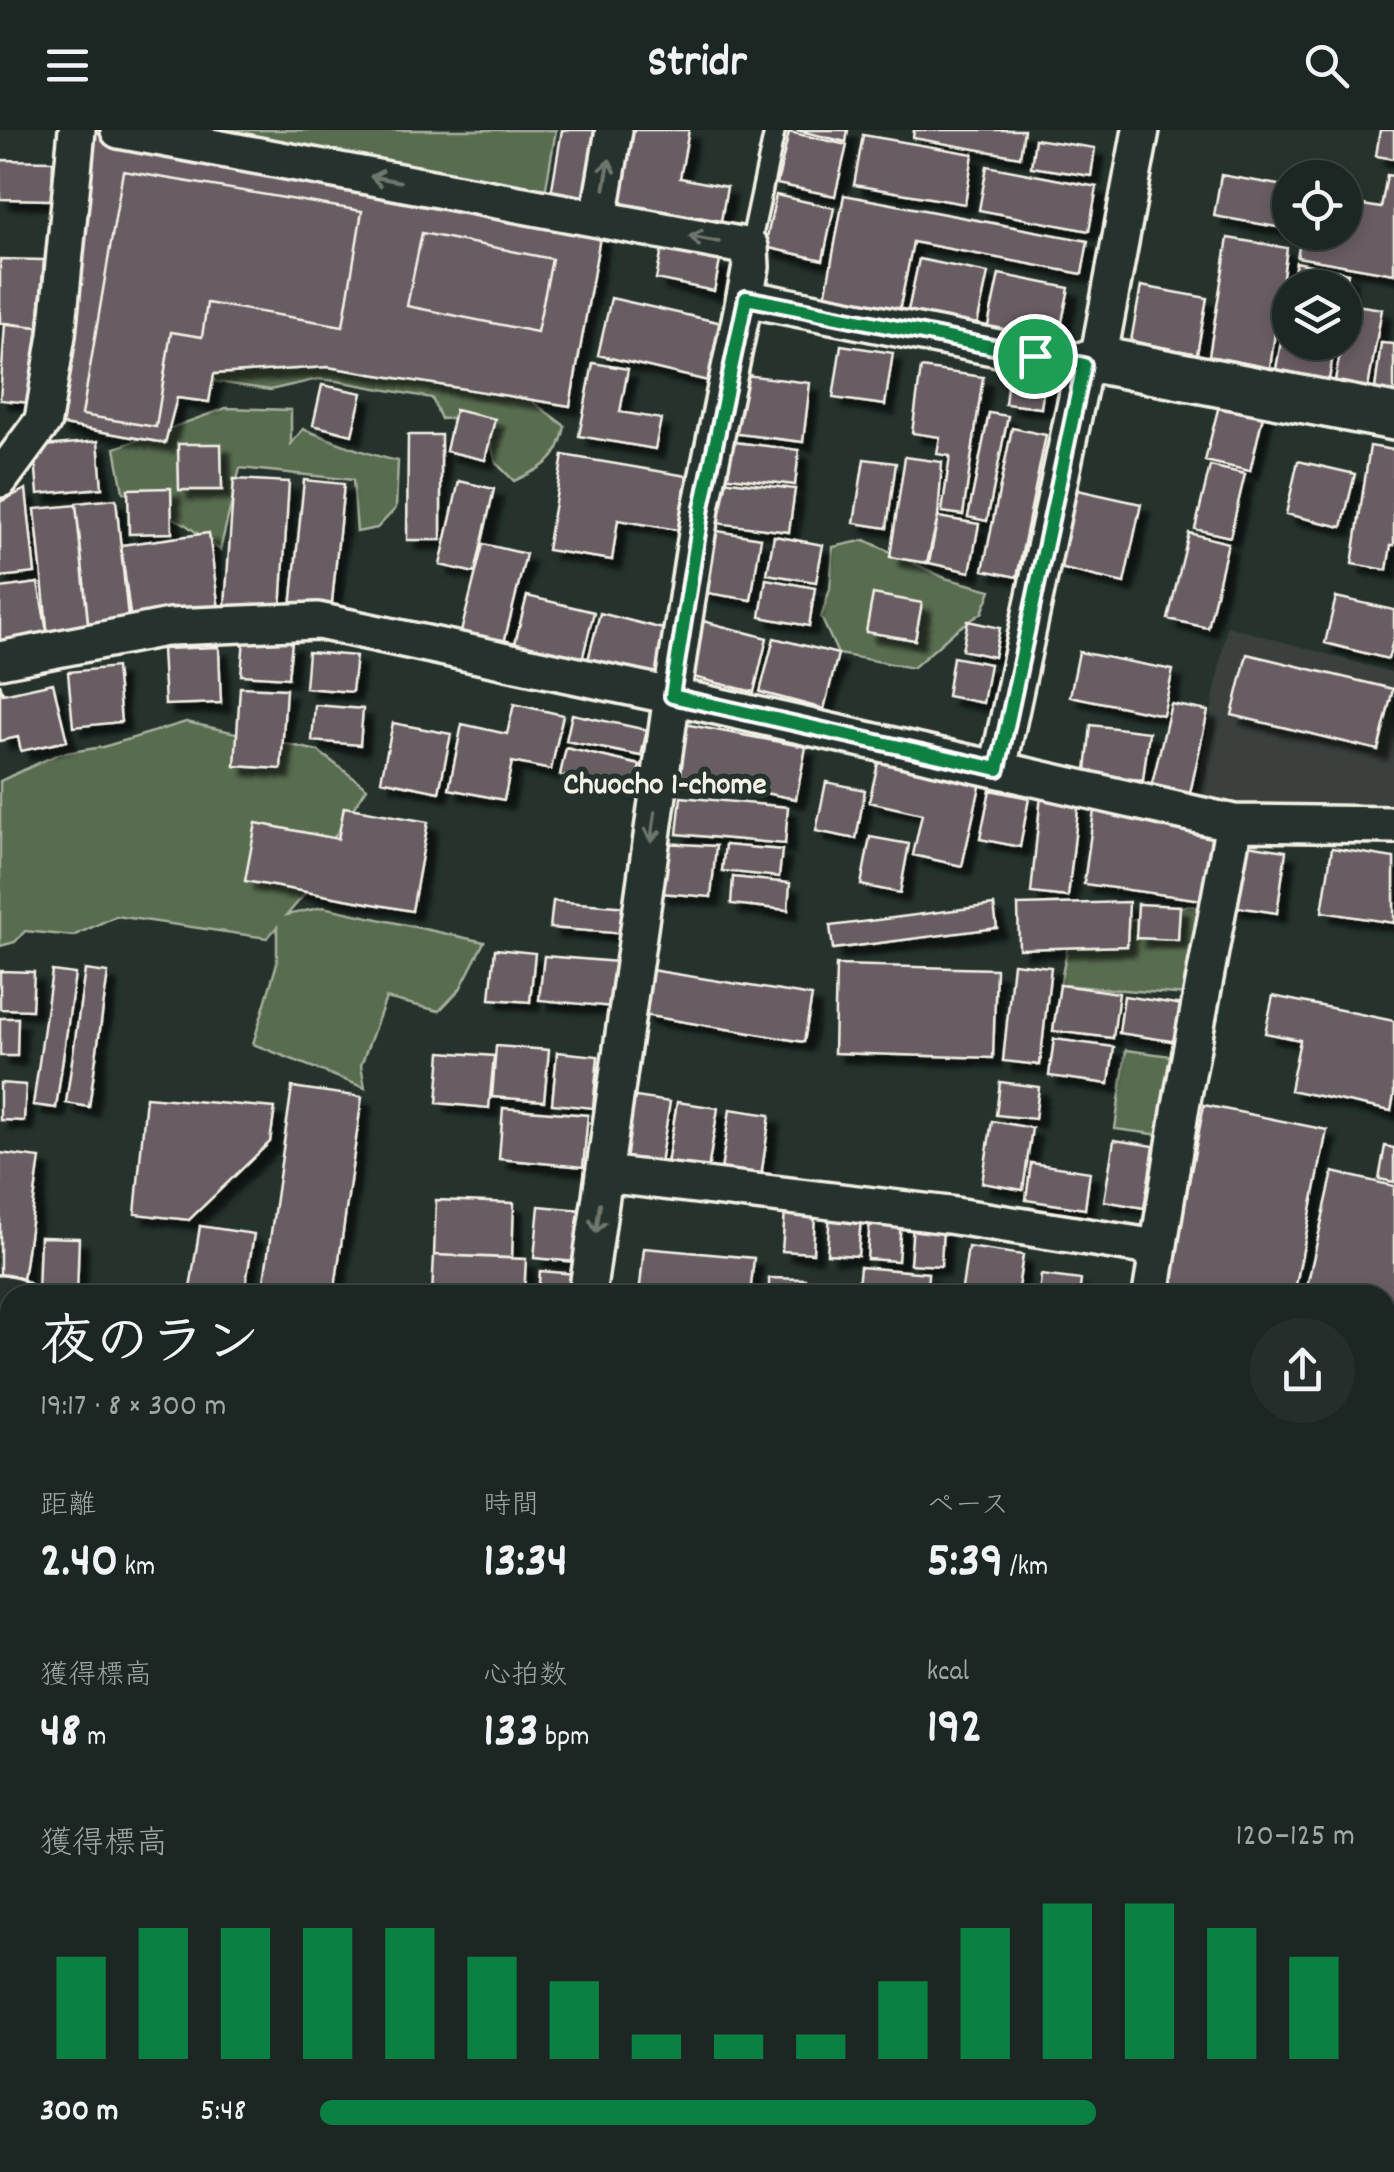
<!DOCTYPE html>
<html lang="ja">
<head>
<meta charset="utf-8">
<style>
	body { margin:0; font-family:Dekko,"Klee One",sans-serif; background:#252e2a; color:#f1f3f6; height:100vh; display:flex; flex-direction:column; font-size:38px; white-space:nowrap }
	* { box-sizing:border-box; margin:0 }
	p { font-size:32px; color:#a0a5a5 }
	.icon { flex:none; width:55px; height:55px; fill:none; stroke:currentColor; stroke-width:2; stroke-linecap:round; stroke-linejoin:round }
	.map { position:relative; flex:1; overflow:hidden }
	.details { position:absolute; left:0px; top:1155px; width:1395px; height:888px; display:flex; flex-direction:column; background:#1c2622; border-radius:30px 30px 0 0; box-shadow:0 5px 15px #0003,0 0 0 2px #3a4340 }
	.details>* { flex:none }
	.tools { position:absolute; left:1272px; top:30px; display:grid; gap:20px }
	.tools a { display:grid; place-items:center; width:90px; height:90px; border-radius:50%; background:#1c2622; box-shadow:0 5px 15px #0003,0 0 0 2px #3a4340; font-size:50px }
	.pin { position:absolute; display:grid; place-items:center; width:85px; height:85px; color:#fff; margin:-42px; border:5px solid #fff; border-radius:50%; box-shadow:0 2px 10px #0007 }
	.round { display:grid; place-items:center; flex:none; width:105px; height:105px; border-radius:52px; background:#252e2a }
	.headline { display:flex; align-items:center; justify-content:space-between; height:170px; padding:0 40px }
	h1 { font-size:55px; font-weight:700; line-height:75px }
	.stats { display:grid; grid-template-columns:repeat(3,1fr); gap:15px; height:170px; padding:10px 40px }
	.stats div { display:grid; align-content:center }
	.stats b { font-size:50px; font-weight:700 }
	.stats small { font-size:28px; font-weight:400 }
	.stats p { font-size:28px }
	.chart { height:280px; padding:20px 40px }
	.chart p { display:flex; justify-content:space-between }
	.chart svg { width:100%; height:180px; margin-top:10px; stroke:#0b8043; stroke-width:6 }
	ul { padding:0 40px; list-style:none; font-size:32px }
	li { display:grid; grid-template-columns:160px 120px 1fr; align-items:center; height:75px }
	li i { height:25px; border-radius:12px; background:#0b8043 }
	header { display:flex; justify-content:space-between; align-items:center; height:130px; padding:0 40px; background:#1c2622; font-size:45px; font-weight:700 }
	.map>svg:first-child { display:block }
</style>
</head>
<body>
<header><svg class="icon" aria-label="menu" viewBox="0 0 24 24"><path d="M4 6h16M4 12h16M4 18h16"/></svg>Stridr<svg class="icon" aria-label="search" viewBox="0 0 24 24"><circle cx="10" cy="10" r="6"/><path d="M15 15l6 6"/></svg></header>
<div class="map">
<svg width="1394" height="2042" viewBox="0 0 1394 2042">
	<defs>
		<filter id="shadow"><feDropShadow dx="9" dy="9" stdDeviation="2.5" flood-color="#0009"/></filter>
	</defs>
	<rect width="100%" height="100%" fill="#26332d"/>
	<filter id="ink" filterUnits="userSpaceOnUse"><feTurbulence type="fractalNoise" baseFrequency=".01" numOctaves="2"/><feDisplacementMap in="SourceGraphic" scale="20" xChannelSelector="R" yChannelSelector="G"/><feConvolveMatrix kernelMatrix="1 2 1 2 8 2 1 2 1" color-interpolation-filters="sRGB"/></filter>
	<g filter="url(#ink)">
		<path fill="#3a403d" d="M 1227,496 L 1394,543 L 1394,690 L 1193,677 Z
			M 0,2028 L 10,2029 L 10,2032 L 98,2042 L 0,2042 Z"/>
		<path fill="#586d50" stroke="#a6af9c" stroke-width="2.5" d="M 146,0 L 556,0 L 544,69 Z
			M 189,192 L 529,269 L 565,296 C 558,332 545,336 514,351 L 496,333 L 484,287 L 441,289 L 432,268 L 337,251 L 318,249 L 270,260 L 178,246 Z
			M 226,278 L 291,280 L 291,314 L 303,299 C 335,311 364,324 398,331 L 396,378 L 377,398 L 357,402 L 353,350 L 240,338 L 220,420 L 185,394 L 123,362 L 115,318 Z
			M 865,410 L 945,448 L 991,460 L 982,483 L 956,500 L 913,538 L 838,524 L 821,487 L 830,459 L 833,417 Z
			M 186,592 L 318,621 L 367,658 L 325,721 L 313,754 L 287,785 L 323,777 L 484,812 L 460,859 L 439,881 L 386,868 L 361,935 L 365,958 L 253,914 L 277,833 L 277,797 L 267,808 L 116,786 L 73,806 L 25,801 L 15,812 L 0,816 L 0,651 L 58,624 L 103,617 Z
			M 1189,775 L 1207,780 L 1188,865 L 1060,855 L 1070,805 Z
			M 1126,920 L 1171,926 L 1161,1005 L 1115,999 Z
			M 0,1404 L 10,1407 L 10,1673 L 0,1671 Z"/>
		<path fill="#675d63" stroke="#f4f1e8" stroke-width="2.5" filter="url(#shadow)" d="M 562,0 L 604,0 L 592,71 L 551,64 Z
			M 632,0 L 689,0 L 680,48 L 727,57 L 721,91 L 619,73 Z
			M 796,0 L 848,0 L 846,12 Z
			M 914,0 L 1024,0 L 1020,27 L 913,8 Z
			M 1380,0 L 1394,0 L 1394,29 L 1376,26 Z
			M 83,1 L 602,96 L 570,276 L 328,237 L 214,244 L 209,272 L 177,268 L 165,313 L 58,294 Z
			M 789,2 L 847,15 L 835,66 L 777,54 Z
			M 863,5 L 973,24 L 965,74 L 854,55 Z
			M 1035,9 L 1095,18 L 1091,46 L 1031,37 Z
			M 0,30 L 53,31 L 52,70 L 0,69 Z
			M 987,36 L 1097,57 L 1089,101 L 979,80 Z
			M 123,41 L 362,81 L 343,196 L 207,173 L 202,207 L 171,202 L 156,297 L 82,285 Z
			M 1221,45 L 1290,57 L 1283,98 L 1214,86 Z
			M 1387,45 L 1394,46 L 1394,144 L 1297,127 L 1302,102 L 1345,102 L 1345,72 L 1381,78 Z
			M 776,65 L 834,78 L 823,130 L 765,117 Z
			M 844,65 L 1088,111 L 1082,144 L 913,112 L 898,187 L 824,173 Z
			M 422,103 L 552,129 L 537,202 L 407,176 Z
			M 1228,108 L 1287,118 L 1270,238 L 1209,226 Z
			M 662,120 L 720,131 L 714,161 L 656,149 Z
			M 0,129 L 44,130 L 38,197 L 0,193 Z
			M 919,129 L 988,143 L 977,195 L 908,181 Z
			M 1296,132 L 1348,143 L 1345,160 L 1345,158 L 1291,158 Z
			M 999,144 L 1069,158 L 1058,211 L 988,196 Z
			M 1141,156 L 1207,168 L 1197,224 L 1131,211 Z
			M 1290,163 L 1290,212 L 1335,212 L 1329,250 L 1276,239 Z
			M 611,168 L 722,193 L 708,251 L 598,225 Z
			M 1349,174 L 1382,179 L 1368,258 L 1335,251 L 1342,212 L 1345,212 Z
			M 5,193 L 38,197 L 30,273 L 0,270 Z
			M 1381,213 L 1394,214 L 1394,263 L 1375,259 Z
			M 841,215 L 893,223 L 885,275 L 833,268 Z
			M 593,233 L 628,239 L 620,282 L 661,289 L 655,319 L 579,306 Z
			M 921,238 L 983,247 L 963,385 L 942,382 L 950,326 L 937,324 L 940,307 L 912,303 Z
			M 1009,238 L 1046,242 L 1041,278 L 1005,274 Z
			M 737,244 L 810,253 L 803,312 L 730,303 Z
			M 322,255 L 362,263 L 352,305 L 313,295 Z
			M 1221,267 L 1265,277 L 1250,341 L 1205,331 Z
			M 455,280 L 495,289 L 485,330 L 446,321 Z
			M 989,283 L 1008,286 L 987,391 L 968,387 Z
			M 1012,298 L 1046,305 L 1017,447 L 983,440 Z
			M 408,305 L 441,305 L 441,410 L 407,410 Z
			M 98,311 L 102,358 L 38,364 L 34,317 Z
			M 726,311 L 799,320 L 795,355 L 722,346 Z
			M 178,314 L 221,314 L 222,360 L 179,360 Z
			M 1370,316 L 1394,320 L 1394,415 L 1391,415 L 1387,440 L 1352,434 Z
			M 563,325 L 687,346 L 678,400 L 618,390 L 612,430 L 547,420 Z
			M 905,327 L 942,332 L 938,387 L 927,433 L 890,427 Z
			M 864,329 L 896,333 L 887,398 L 854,393 Z
			M 1298,331 L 1355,344 L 1342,397 L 1286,384 Z
			M 1210,336 L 1245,344 L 1230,407 L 1195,399 Z
			M 234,349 L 289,352 L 281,480 L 225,476 Z
			M 304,350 L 344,354 L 331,482 L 291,478 Z
			M 721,350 L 795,359 L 789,402 L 716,393 Z
			M 459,351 L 494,359 L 475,443 L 440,435 Z
			M 171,358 L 172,403 L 129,404 L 128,359 Z
			M 26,359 L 35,443 L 0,447 L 0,372 Z
			M 1073,359 L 1141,374 L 1124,453 L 1055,437 Z
			M 116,369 L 129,498 L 89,501 L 76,373 Z
			M 76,375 L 89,503 L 48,507 L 35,379 Z
			M 938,387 L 979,394 L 970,442 L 929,433 Z
			M 711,400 L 761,408 L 751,470 L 701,462 Z
			M 209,403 L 219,480 L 131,492 L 121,415 Z
			M 1189,403 L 1228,413 L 1208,498 L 1168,489 Z
			M 774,406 L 823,415 L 816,452 L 767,444 Z
			M 483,414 L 526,424 L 503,517 L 460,506 Z
			M 766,449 L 815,458 L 809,496 L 760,487 Z
			M 38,453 L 48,507 L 0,515 L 0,458 Z
			M 873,464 L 922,473 L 915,510 L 866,502 Z
			M 527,466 L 594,482 L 581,534 L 514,517 Z
			M 1336,467 L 1394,480 L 1394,507 L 1388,529 L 1325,513 Z
			M 600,483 L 667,500 L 654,551 L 587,534 Z
			M 703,491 L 767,508 L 754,562 L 689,546 Z
			M 968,491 L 1000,498 L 994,527 L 962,520 Z
			M 244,508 L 292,512 L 288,548 L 241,545 Z
			M 774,508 L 838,524 L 824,579 L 760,562 Z
			M 219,517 L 221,573 L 165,575 L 162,519 Z
			M 308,522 L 356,526 L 352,562 L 305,558 Z
			M 1079,522 L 1173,540 L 1163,585 L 1070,566 Z
			M 1247,524 L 1393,559 L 1378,620 L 1232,585 Z
			M 953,527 L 990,534 L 983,573 L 947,566 Z
			M 116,537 L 121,592 L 73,597 L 68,542 Z
			M 0,553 L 3,564 L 53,553 L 67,611 L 21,621 L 18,607 L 0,611 Z
			M 240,557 L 286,559 L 281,639 L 235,636 Z
			M 514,574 L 563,585 L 551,640 L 512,632 L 504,670 L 449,659 L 462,594 L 507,604 Z
			M 1171,574 L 1208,581 L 1189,668 L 1151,658 Z
			M 315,575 L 363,579 L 360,615 L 312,611 Z
			M 572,584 L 647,600 L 641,626 L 566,611 Z
			M 393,593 L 451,604 L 439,662 L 381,650 Z
			M 679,593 L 806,617 L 796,669 L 669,645 Z
			M 1091,595 L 1149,602 L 1143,650 L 1123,648 L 1122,655 L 1085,650 Z
			M 566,618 L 640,635 L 634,661 L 560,645 Z
			M 879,629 L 981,652 L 962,736 L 913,725 L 922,684 L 869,672 Z
			M 826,652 L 865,660 L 856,709 L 816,701 Z
			M 990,660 L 1029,668 L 1020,717 L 980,709 Z
			M 1041,665 L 1079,670 L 1068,767 L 1031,763 Z
			M 681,667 L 788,677 L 785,714 L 677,704 Z
			M 344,677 L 428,692 L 412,781 L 245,751 L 256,693 L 338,709 Z
			M 1094,680 L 1221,697 L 1210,771 L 1084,754 Z
			M 870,707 L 909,714 L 900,763 L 861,755 Z
			M 663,713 L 716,716 L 711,767 L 660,763 Z
			M 1240,714 L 1286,721 L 1277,783 L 1231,776 Z
			M 725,715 L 782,720 L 779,747 L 722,741 Z
			M 1332,718 L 1394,728 L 1394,793 L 1322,782 Z
			M 733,747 L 790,753 L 788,780 L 731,774 Z
			M 553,771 L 628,777 L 626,804 L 550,798 Z
			M 1129,772 L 1127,816 L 1019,819 L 1018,775 Z
			M 1138,774 L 1180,776 L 1178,810 L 1136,808 Z
			M 994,775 L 997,798 L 833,819 L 830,796 Z
			M 495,819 L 535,823 L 530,872 L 490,869 Z
			M 544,826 L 618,832 L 613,877 L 539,870 Z
			M 1013,833 L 1051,837 L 1040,935 L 1003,931 Z
			M 836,835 L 996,839 L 993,928 L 834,923 Z
			M 85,840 L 108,843 L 89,977 L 66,973 Z
			M 651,840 L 812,866 L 804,912 L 643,885 Z
			M 0,841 L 34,842 L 32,880 L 0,879 Z
			M 52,841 L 75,844 L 56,978 L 33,975 Z
			M 1060,855 L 1119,863 L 1113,908 L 1053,901 Z
			M 1124,866 L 1183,875 L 1178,912 L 1119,903 Z
			M 1273,866 L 1394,891 L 1394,965 L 1391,981 L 1290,960 L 1300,910 L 1265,903 Z
			M 0,888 L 18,888 L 17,926 L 0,926 Z
			M 1054,909 L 1114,917 L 1109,954 L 1049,946 Z
			M 496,916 L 549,920 L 544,971 L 492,967 Z
			M 441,922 L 494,926 L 489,978 L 437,973 Z
			M 557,922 L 598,926 L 593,978 L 552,974 Z
			M 1000,952 L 1039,957 L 1035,989 L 996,985 Z
			M 0,953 L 26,955 L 24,991 L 0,990 Z
			M 292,957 L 362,967 L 334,1165 L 262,1165 Z
			M 629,966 L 670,972 L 660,1033 L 620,1027 Z
			M 146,967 L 275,978 L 270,1012 L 189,1090 L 135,1084 Z
			M 677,972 L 718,978 L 708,1040 L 667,1034 Z
			M 1204,975 L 1327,1000 L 1294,1165 L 1167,1165 Z
			M 503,978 L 588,985 L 583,1037 L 499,1029 Z
			M 730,979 L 770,985 L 761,1047 L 721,1041 Z
			M 992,991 L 1032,998 L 1023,1060 L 982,1053 Z
			M 1114,1010 L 1154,1016 L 1144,1078 L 1104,1071 Z
			M 1385,1016 L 1394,1018 L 1394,1052 L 1379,1049 Z
			M 0,1023 L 40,1028 L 23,1150 L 0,1147 Z
			M 1031,1033 L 1090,1042 L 1085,1079 L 1026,1070 Z
			M 1333,1042 L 1394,1056 L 1394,1234 L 1389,1253 L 1385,1252 L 1385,1165 L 1305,1165 Z
			M 436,1070 L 514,1073 L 512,1128 L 434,1125 Z
			M 539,1076 L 581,1080 L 576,1132 L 534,1128 Z
			M 785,1081 L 815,1084 L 813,1123 L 782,1121 Z
			M 830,1084 L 861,1087 L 858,1126 L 827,1124 Z
			M 870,1089 L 901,1091 L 898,1131 L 867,1129 Z
			M 913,1094 L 943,1097 L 941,1136 L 910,1134 Z
			M 200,1096 L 254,1104 L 244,1165 L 189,1165 Z
			M 40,1107 L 79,1108 L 77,1165 L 38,1164 Z
			M 968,1117 L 1023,1125 L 1017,1165 L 961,1165 Z
			M 644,1118 L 754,1128 L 750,1165 L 639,1165 Z
			M 434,1125 L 526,1129 L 524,1165 L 432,1165 Z
			M 860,1137 L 928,1143 L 927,1165 L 857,1165 Z
			M 540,1141 L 576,1144 L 574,1165 L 538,1165 Z
			M 1041,1145 L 1081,1150 L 1079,1165 L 1039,1165 Z
			M 769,1148 L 805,1149 L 805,1165 L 769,1165 Z
			M 0,1192 L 10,1193 L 10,1235 L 0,1234 Z
			M 1385,1269 L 1394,1270 L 1394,1350 L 1385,1348 Z
			M 0,1345 L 10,1347 L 10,1407 L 0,1405 Z
			M 1385,1470 L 1394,1472 L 1394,1547 L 1385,1545 Z
			M 1385,1559 L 1394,1561 L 1394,1607 L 1385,1605 Z
			M 1385,1617 L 1394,1619 L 1394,1663 L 1385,1661 Z
			M 1394,1686 L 1394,1753 L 1385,1733 L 1385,1690 Z
			M 0,1728 L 10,1731 L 10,1829 L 0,1827 Z
			M 1385,1787 L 1394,1789 L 1394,1844 L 1385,1842 Z
			M 10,1860 L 10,1913 L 0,1910 L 0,1896 Z
			M 1385,1871 L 1394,1873 L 1394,1915 L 1385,1913 Z
			M 0,1941 L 10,1943 L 10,1987 L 0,1986 Z
			M 1389,1953 L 1394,1954 L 1394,1980 L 1385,1978 Z
			M 203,2032 L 255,2032 L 254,2042 L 208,2042 Z
			M 262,2032 L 313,2032 L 312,2042 L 261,2042 Z
			M 318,2032 L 393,2032 L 391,2042 L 317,2042 Z
			M 417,2032 L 475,2032 L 480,2033 L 478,2042 L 415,2042 Z
			M 514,2032 L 553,2032 L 551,2042 L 512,2042 Z
			M 594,2032 L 653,2032 L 652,2042 L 593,2042 Z
			M 653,2032 L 706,2032 L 712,2033 L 711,2042 L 652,2042 Z
			M 714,2032 L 767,2032 L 766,2042 L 713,2042 Z
			M 888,2032 L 938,2032 L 944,2034 L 942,2042 L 886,2042 Z
			M 1009,2032 L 1084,2032 L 1082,2042 L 1028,2042 L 1008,2038 Z
			M 1095,2032 L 1157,2032 L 1155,2042 L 1093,2042 Z
			M 1227,2032 L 1267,2032 L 1264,2042 L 1225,2042 Z
			M 1268,2032 L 1309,2037 L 1308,2042 L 1267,2042 Z
			M 1313,2032 L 1371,2032 L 1370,2042 L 1311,2042 Z"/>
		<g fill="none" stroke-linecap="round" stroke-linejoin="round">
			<g stroke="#f4f1e8" stroke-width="25">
				<path id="service" d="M 750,117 L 775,0"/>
			</g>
			<g stroke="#f4f1e8" stroke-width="42">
				<path id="minor" d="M 119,0 L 750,117 L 751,137 L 701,378 L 672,566 L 587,1165
					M 599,88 L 614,0
					M 745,168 L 1084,235 L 998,639
					M 1098,230 L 1141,0
					M 0,349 L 43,291 L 57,205 L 77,0
					M 0,530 L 170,497 L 318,491 L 672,566 L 1234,693 L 1394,695
					M 604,1044 L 949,1085 L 1157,1118
					M 1151,1165 L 1181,976 L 1234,693
					M 192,2042 L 194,2032
					M 574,2042 L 576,2032
					M 989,2042 L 991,2032"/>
			</g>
			<g stroke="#f4f1e8" stroke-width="52">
				<path id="tertiary" d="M 1084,235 L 1098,230 L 1394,287"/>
			</g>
			<g stroke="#f4f1e8" stroke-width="62">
				<path id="primary" d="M 0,1174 L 10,1176
					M 1385,1373 L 1394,1374"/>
			</g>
			<use href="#service" stroke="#26332d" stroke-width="18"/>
			<use href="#minor" stroke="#26332d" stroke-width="35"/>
			<use href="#tertiary" stroke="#26332d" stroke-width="45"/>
			<use href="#primary" stroke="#26332d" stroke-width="55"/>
		</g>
		<defs><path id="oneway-shaft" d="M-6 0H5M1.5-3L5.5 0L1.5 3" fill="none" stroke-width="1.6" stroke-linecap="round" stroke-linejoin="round" transform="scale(2.5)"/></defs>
		<g stroke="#6e766e">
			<use href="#oneway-shaft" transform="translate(607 44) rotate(-80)"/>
			<use href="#oneway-shaft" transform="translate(385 49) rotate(-170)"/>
			<use href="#oneway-shaft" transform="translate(704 109) rotate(-169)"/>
			<use href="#oneway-shaft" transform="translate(653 697) rotate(98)"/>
			<use href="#oneway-shaft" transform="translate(598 1088) rotate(98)"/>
		</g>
	</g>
	<g fill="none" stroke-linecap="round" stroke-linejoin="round" filter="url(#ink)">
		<g stroke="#fff" stroke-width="20">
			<path id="route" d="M 746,168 L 1084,235 L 998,639 L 672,566 L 702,378 Z"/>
		</g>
		<use href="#route" stroke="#0b8043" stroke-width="12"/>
	</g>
	<g text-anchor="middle" stroke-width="10" stroke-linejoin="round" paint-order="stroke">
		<g font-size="32" font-weight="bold" fill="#f4f1e8" stroke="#26332d">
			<text x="665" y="663">Chuocho 1-chome</text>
		</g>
	</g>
</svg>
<div class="tools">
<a><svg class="icon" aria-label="locate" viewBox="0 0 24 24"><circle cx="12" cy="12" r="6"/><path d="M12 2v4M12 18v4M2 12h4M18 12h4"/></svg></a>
<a><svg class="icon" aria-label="layers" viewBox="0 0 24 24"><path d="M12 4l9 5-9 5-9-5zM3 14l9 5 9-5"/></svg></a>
</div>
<div class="pin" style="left:1035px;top:226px;background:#1e9e55"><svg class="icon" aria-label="arrive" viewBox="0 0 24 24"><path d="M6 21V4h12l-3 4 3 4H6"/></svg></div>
<section class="details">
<div class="headline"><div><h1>夜のラン</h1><p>19:17 · 8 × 300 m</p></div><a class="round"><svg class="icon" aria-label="share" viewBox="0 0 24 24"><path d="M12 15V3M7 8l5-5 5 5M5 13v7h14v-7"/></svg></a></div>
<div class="stats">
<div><p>距離</p><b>2.40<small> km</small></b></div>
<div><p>時間</p><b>13:34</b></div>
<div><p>ペース</p><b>5:39<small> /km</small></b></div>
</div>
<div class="stats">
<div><p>獲得標高</p><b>48<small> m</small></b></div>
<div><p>心拍数</p><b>133<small> bpm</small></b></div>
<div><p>kcal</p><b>192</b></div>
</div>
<div class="chart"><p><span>獲得標高</span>120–125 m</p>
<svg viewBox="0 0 160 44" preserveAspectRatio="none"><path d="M5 44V19M15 44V12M25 44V12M35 44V12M45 44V12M55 44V19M65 44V25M75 44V38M85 44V38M95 44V38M105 44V25M115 44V12M125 44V6M135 44V6M145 44V12M155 44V19"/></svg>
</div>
<ul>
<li><b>300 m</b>5:48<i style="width:75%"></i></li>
</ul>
</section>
</div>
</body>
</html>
